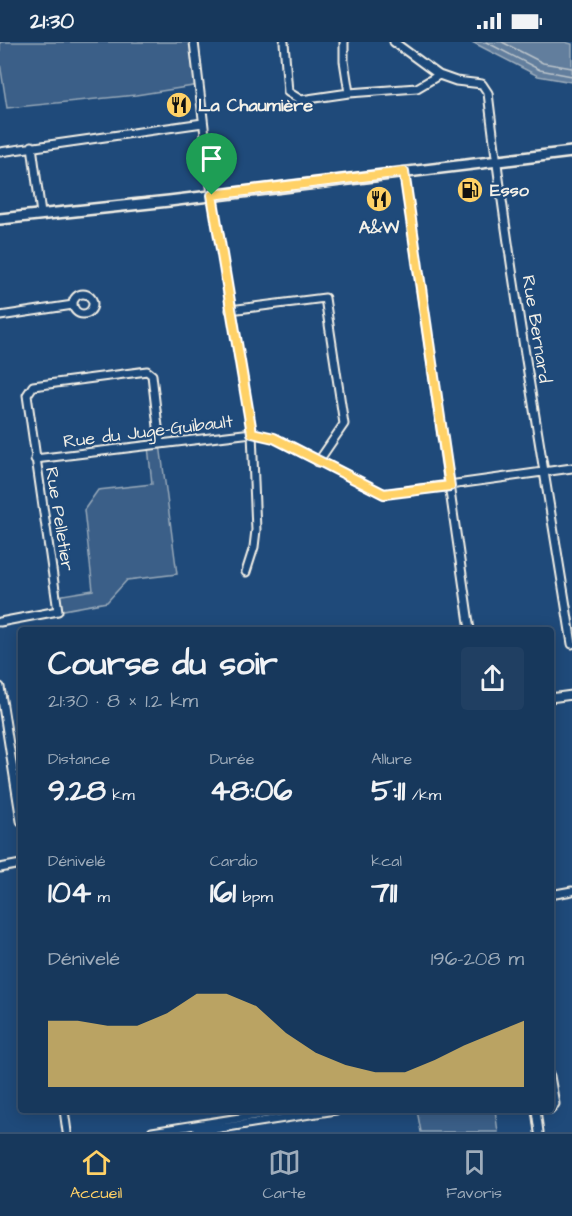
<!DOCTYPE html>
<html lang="fr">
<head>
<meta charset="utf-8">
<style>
	body { margin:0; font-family:"Architects Daughter",sans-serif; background:#203f62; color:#f1f3f6; height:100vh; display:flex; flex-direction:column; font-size:22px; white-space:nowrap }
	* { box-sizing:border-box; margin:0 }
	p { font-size:20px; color:#9eacbb }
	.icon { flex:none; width:33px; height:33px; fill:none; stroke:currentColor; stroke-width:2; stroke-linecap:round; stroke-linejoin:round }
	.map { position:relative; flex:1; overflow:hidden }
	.details { position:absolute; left:18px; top:585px; width:536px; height:486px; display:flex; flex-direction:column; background:#17385c; border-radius:6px; box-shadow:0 3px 15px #0003,0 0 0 2px #365272 }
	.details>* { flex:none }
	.pin { position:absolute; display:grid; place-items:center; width:51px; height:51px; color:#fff; margin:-62px -26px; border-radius:50% 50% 50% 0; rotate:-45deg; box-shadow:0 0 6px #0007 }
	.pin .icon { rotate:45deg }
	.round { display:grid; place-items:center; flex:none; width:63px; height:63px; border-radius:6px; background:#203f62 }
	.overview { display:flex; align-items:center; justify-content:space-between; height:102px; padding:0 30px }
	h1 { font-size:33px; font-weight:700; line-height:45px }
	.figures { display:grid; grid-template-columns:repeat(3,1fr); gap:9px; height:102px; padding:6px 30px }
	.figures div { display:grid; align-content:center }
	.figures b { font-size:30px; font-weight:700 }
	.figures small { font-size:16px; font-weight:400 }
	.figures p { font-size:16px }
	.chart { height:168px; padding:12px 30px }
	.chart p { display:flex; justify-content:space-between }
	.chart svg { width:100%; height:108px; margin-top:6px; fill:#ffd166; opacity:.7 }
	.status { display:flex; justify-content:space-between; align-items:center; height:42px; padding:0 30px; background:#17385c; direction:ltr }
	.status svg { height:16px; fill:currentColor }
	.tab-bar { display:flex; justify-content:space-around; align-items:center; height:84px; border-top:2px solid #365272; background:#17385c; font-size:16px; color:#9eacbb }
	.tab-bar a { display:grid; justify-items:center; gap:3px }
	.tab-bar .current { color:#ffd166 }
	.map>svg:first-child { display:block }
</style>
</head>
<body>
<div class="status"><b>21:30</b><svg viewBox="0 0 49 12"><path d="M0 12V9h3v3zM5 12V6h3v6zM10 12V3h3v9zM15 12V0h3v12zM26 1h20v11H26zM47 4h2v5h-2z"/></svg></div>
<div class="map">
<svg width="572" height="1090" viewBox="0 0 572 1090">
	<rect width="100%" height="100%" fill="#1f4a7a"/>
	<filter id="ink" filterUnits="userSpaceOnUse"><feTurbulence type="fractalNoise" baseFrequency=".0167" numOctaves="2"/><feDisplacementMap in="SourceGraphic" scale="12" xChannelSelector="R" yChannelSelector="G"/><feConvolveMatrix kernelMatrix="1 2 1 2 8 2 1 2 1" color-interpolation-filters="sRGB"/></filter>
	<g filter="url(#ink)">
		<path fill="#3a5f88" stroke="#97a8b8" stroke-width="1.5" d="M 0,0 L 194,0 L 199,43 L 136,53 L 7,66 L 0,21 Z
			M 160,402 L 177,532 L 127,538 L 107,560 L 58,569 L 56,554 L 93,548 L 84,468 L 98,448 L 152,442 L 148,404 Z
			M 417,1068 L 495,1068 L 498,1090 L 421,1090 Z"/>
		<path fill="#627e9d" stroke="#9cacbb" stroke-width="1.5" d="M 472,0 L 565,0 L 572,2 L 572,40 L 538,34 Z"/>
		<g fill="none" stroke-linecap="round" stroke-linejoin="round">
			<path stroke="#bac3ca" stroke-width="1.5" d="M 486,0 L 540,28 L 572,34
				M 502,0 L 543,21 L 572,26"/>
			<g stroke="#f4f1e8" stroke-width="11">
				<path id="minor" d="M 194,0 L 212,153 L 252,391 L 256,488 L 254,505 L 246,530
					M 284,0 L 288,50 L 301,58 L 349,51 L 417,46 L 439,33
					M 344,0 L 344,19 L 349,51
					M 394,0 L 439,33 L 456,39 L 482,42 L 488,51 C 510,235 543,419 572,602
					M 32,104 L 41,172
					M 0,110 L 203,81
					M 404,130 L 470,588
					M73 262a10 10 0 1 1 20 0a10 10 0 1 1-20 0Z
					M 230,268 L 325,256 L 344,382 L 318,420
					M 0,274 L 73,263
					M 35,417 L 252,391 L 274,396 L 384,452 L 572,426
					M 0,580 L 58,569 L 27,353 L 33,344 L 147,329 L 152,333 L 160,402
					M 0,645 L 21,779
					M 550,656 L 572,653
					M 0,826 L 21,822
					M 550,853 L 572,849
					M 550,1034 L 555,1062 L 550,1067
					M 64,1068 L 67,1090
					M 536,1068 L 539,1090
					M 152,1090 L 289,1068
					M 196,1090 L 336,1068"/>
			</g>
			<g stroke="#f4f1e8" stroke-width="14">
				<path id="major" d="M 0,177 L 169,159 L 572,110"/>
			</g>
			<use href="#minor" stroke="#1f4a7a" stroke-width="7"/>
			<use href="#major" stroke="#1f4a7a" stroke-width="9"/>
		</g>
	</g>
	<g fill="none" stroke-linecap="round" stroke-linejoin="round" filter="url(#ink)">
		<g stroke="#fff" stroke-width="12">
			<path id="route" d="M 404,130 L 450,444 L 384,452 L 274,396 L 252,391 L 212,153 Z"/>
		</g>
		<use href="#route" stroke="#ffd166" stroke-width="8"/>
	</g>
	<defs>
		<g id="restaurant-disc" transform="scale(1.35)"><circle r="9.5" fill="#ffd166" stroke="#1f4a7a"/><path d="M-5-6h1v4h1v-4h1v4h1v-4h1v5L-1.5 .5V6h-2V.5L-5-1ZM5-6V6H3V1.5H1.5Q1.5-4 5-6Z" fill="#111"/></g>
		<g id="fuel-disc" transform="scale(1.35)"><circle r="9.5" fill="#ffd166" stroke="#1f4a7a"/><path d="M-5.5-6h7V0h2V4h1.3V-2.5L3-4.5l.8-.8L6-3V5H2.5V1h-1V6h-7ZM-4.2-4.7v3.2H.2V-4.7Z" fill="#111"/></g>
	</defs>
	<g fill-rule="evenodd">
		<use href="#restaurant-disc" x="179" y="63"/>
		<use href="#fuel-disc" x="470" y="148"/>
		<use href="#restaurant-disc" x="379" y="157"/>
	</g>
	<g text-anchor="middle" stroke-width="4.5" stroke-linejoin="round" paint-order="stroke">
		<g font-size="18" font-weight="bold" fill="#f4f1e8" stroke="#1f4a7a" text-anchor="start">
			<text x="198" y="69">La Chaumière</text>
			<text x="490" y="154">Esso</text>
			<text x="379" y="191" text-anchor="middle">A&amp;W</text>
		</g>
		<g font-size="18" fill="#f4f1e8" stroke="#1f4a7a">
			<text transform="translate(537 287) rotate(81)" y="6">Rue Bernard</text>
			<text transform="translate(148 389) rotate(-7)" y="6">Rue du Juge-Guibault</text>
			<text transform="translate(60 477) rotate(81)" y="6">Rue Pelletier</text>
		</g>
	</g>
</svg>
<div class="pin" style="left:212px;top:153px;background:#1e9e55"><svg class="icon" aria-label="arrive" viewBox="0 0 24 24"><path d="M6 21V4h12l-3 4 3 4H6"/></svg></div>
<section class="details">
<div class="overview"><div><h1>Course du soir</h1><p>21:30 · 8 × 1.2 km</p></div><a class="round"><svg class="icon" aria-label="share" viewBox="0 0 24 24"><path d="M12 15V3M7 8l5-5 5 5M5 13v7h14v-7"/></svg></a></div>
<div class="figures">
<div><p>Distance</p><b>9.28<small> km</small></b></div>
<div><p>Durée</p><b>48:06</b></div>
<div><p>Allure</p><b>5:11<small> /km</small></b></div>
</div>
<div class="figures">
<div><p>Dénivelé</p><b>104<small> m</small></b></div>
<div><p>Cardio</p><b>161<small> bpm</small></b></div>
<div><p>kcal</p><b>711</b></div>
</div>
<div class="chart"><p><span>Dénivelé</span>196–208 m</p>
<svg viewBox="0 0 160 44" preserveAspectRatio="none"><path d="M0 44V17L10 17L20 19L30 19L40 14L50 6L60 6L70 11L80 22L90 30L100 35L110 38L120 38L130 33L140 27L150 22L160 17V44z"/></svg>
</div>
</section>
</div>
<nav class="tab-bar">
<a class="current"><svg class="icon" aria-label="home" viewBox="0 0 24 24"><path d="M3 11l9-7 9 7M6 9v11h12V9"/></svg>Accueil</a>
<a><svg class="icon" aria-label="map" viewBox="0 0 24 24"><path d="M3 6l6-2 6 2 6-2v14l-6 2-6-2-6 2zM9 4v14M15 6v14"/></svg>Carte</a>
<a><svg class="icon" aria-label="saved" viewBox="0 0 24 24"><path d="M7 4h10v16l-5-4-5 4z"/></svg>Favoris</a>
</nav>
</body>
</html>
